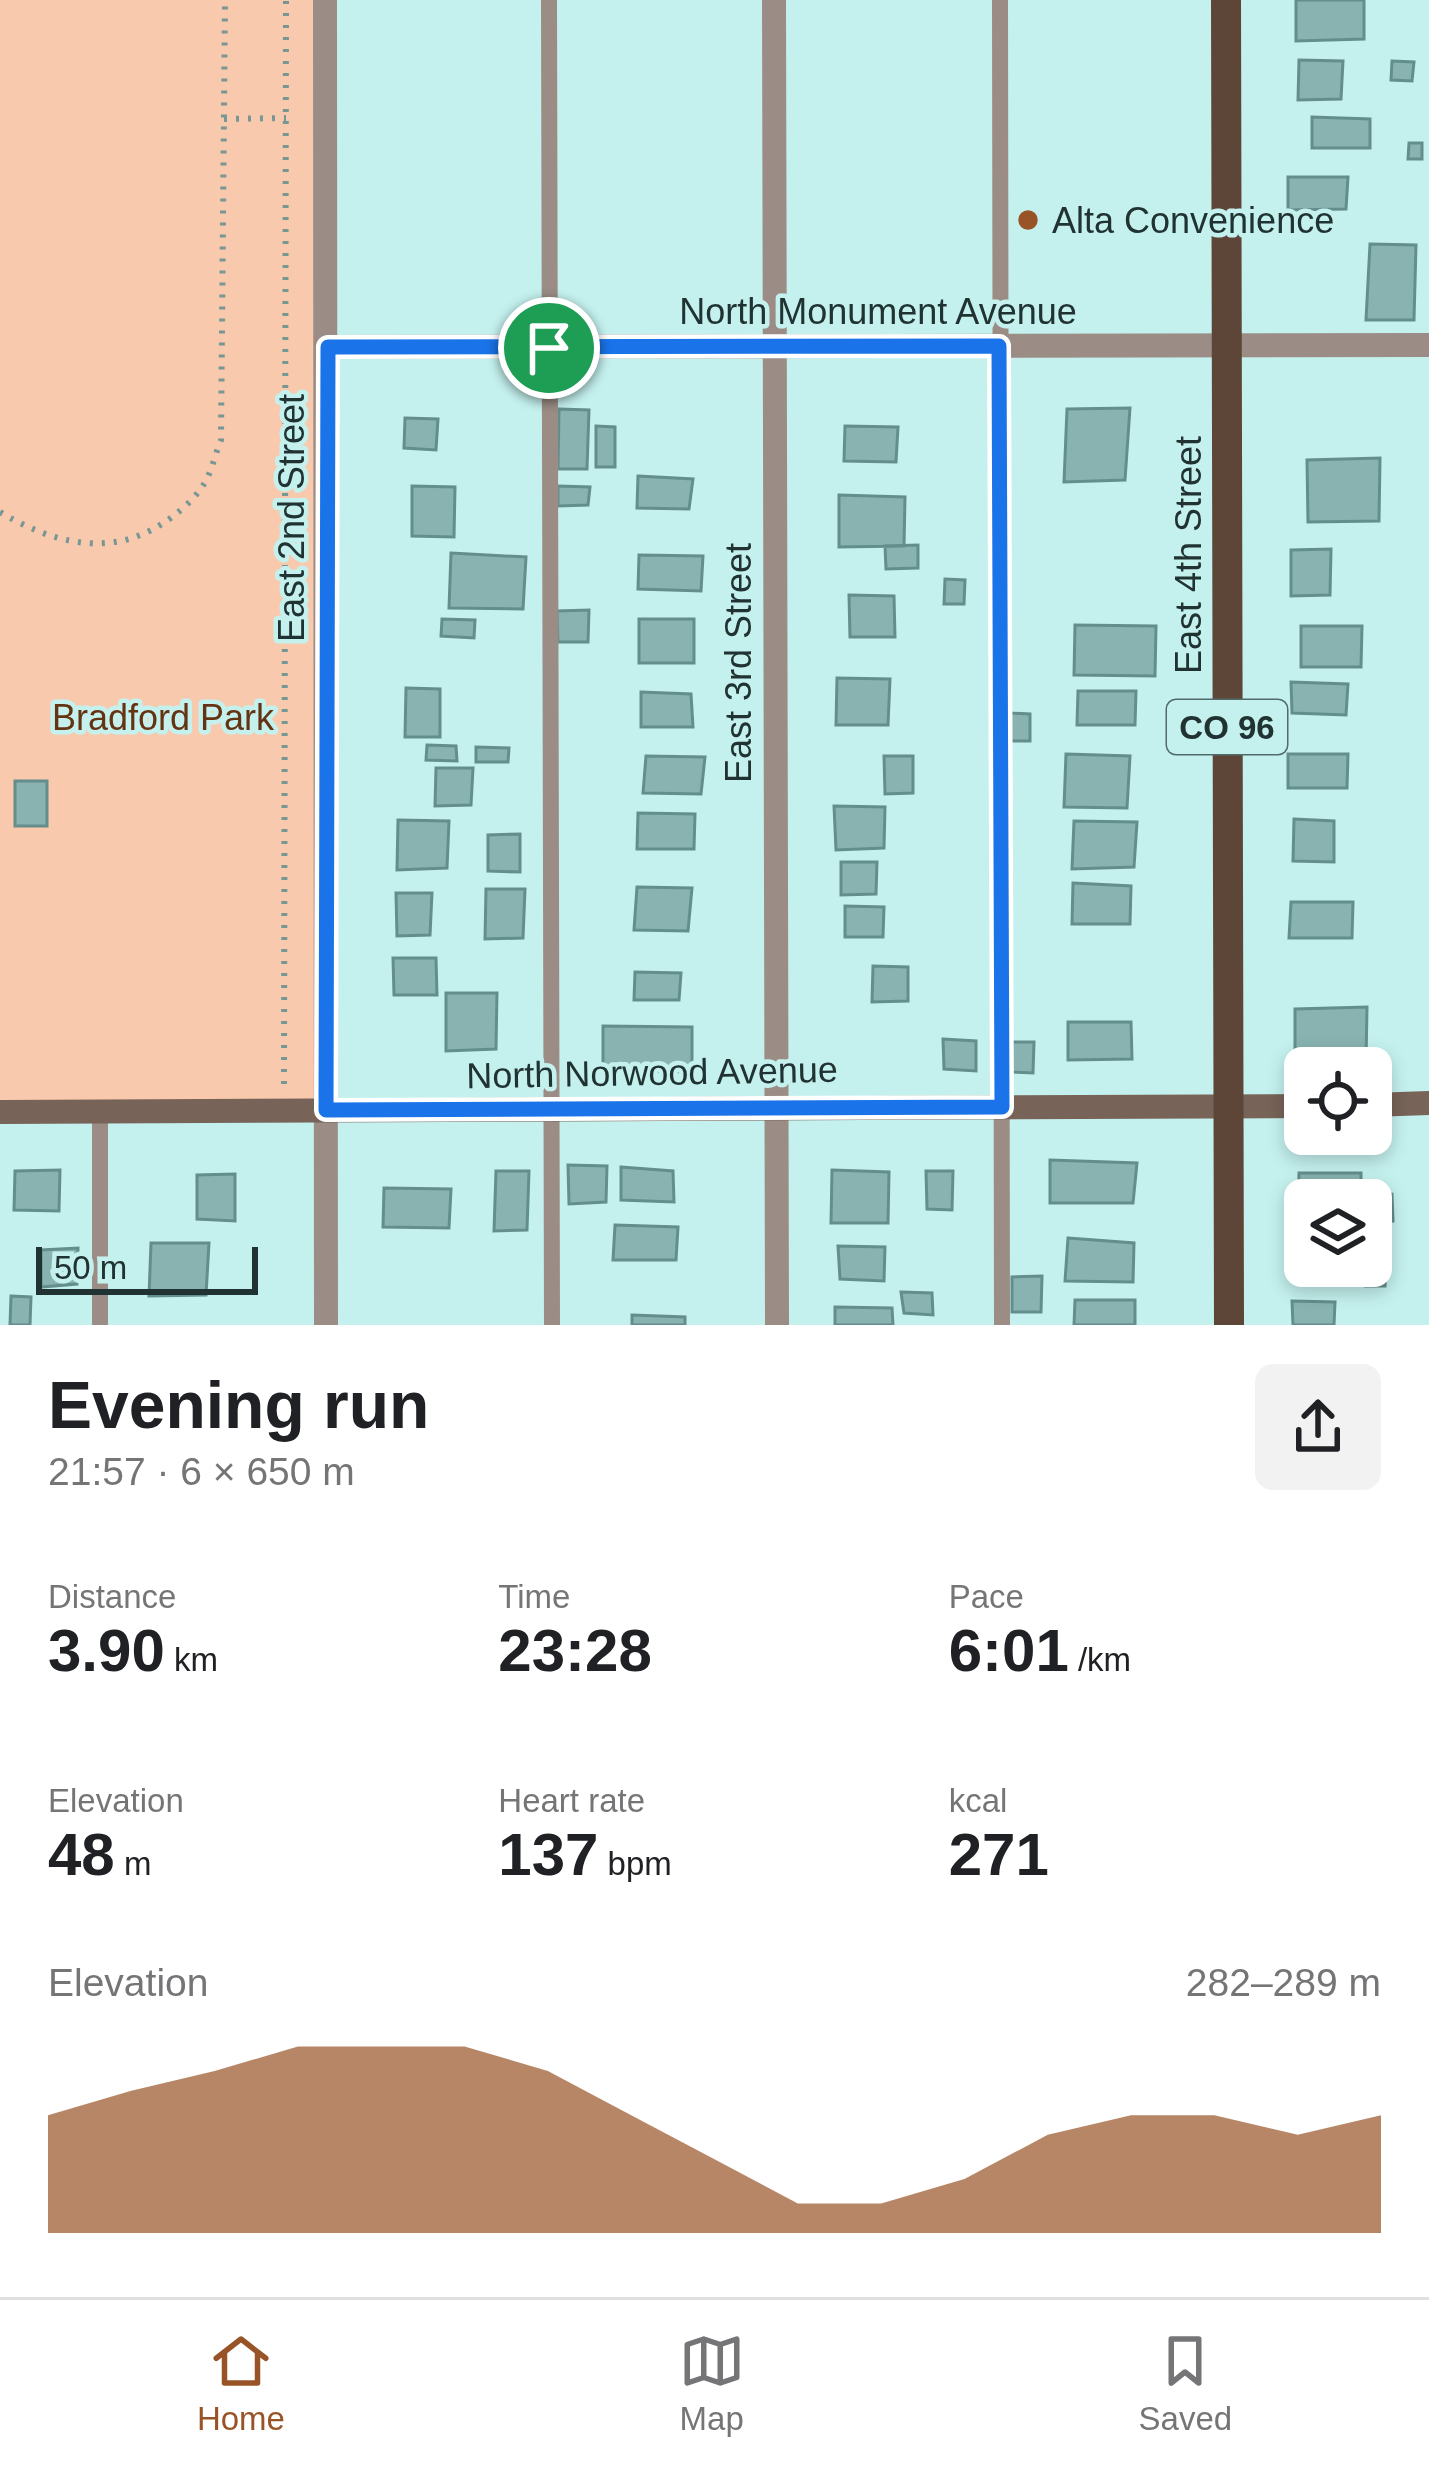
<!DOCTYPE html>
<html lang="en">
<head>
<meta charset="utf-8">
<style>
	body { margin:0; font-family:Helvetica,sans-serif; background:#f2f2f2; color:#202124; height:100vh; display:flex; flex-direction:column; font-size:45px; white-space:nowrap }
	* { box-sizing:border-box; margin:0 }
	p { font-size:39px; color:#757577 }
	.icon { flex:none; width:66px; height:66px; fill:none; stroke:currentColor; stroke-width:2; stroke-linecap:round; stroke-linejoin:round }
	.map { position:relative; height:1325px; overflow:hidden }
	.drawer { display:flex; flex-direction:column; background:#fff; flex:1 }
	.drawer>* { flex:none }
	.buttons { position:absolute; left:1284px; top:1047px; display:grid; gap:24px }
	.buttons a { display:grid; place-items:center; width:108px; height:108px; border-radius:18px; background:#fff; box-shadow:0 6px 18px #0003; font-size:60px }
	.scale { position:absolute; left:36px; bottom:30px; width:222px; box-sizing:border-box; padding-left:12px; border:6px solid #203231; border-top:0; font-size:33px; line-height:42px; white-space:nowrap; color:#203231; -webkit-text-stroke:9px #c4f1ee; paint-order:stroke }
	.pin { position:absolute; display:grid; place-items:center; width:102px; height:102px; color:#fff; margin:-51px; border:6px solid #fff; border-radius:50%; box-shadow:0 3px 12px #0007 }
	.round { display:grid; place-items:center; flex:none; width:126px; height:126px; border-radius:18px; background:#f2f2f2 }
	.summary { display:flex; align-items:center; justify-content:space-between; height:204px; padding:0 48px }
	h1 { font-size:66px; font-weight:600; line-height:90px }
	.stats { display:grid; grid-template-columns:repeat(3,1fr); gap:18px; height:204px; padding:12px 48px }
	.stats div { display:grid; align-content:center }
	.stats b { font-size:60px; font-weight:600 }
	.stats small { font-size:33px; font-weight:400 }
	.stats p { font-size:33px }
	.chart { height:336px; padding:24px 48px }
	.chart p { display:flex; justify-content:space-between }
	.chart svg { width:100%; height:216px; margin-top:12px; fill:#985426; opacity:.7 }
	.tabs { display:flex; justify-content:space-around; align-items:center; height:168px; border-top:3px solid #e0e0e0; background:#fff; font-size:33px; color:#757577 }
	.tabs a { display:grid; justify-items:center; gap:6px }
	.tabs .selected { color:#985426 }
	.map>svg:first-child { display:block }
</style>
</head>
<body>
<div class="map">
<svg width="1429" height="1325" viewBox="0 0 1429 1325">
	<rect width="100%" height="100%" fill="#c4f1ee"/>
	<path fill="#f9c9ad" d="M 0,0 L 325,0 L 326,1110 L 0,1112 Z"/>
	<path fill="#88b3b1" stroke="#648e8c" stroke-width="3" d="M 1296,0 L 1364,0 L 1364,39 L 1296,41 Z
		M 1299,60 L 1343,61 L 1341,99 L 1298,100 Z
		M 1392,61 L 1414,62 L 1412,81 L 1391,80 Z
		M 1312,117 L 1370,119 L 1370,148 L 1312,148 Z
		M 1409,143 L 1422,143 L 1422,159 L 1408,159 Z
		M 1288,177 L 1348,177 L 1346,209 L 1288,210 Z
		M 1370,244 L 1416,245 L 1414,320 L 1366,320 Z
		M 1130,408 L 1125,480 L 1064,482 L 1067,409 Z
		M 559,409 L 589,410 L 587,469 L 558,469 Z
		M 405,418 L 438,419 L 436,450 L 404,448 Z
		M 596,426 L 615,427 L 615,467 L 596,467 Z
		M 845,426 L 898,427 L 896,462 L 844,461 Z
		M 1380,458 L 1379,521 L 1308,522 L 1307,460 Z
		M 638,476 L 693,479 L 689,509 L 637,508 Z
		M 412,486 L 455,487 L 454,537 L 412,536 Z
		M 558,486 L 590,487 L 588,505 L 558,506 Z
		M 839,495 L 905,497 L 904,546 L 839,547 Z
		M 918,545 L 918,568 L 886,569 L 885,546 Z
		M 1331,549 L 1330,595 L 1291,596 L 1291,550 Z
		M 451,553 L 526,557 L 523,609 L 449,608 Z
		M 639,555 L 703,556 L 701,591 L 638,589 Z
		M 945,579 L 965,580 L 964,604 L 944,604 Z
		M 849,595 L 894,596 L 895,637 L 850,637 Z
		M 589,610 L 588,642 L 558,642 L 557,611 Z
		M 442,619 L 475,620 L 474,638 L 441,636 Z
		M 639,619 L 694,619 L 694,663 L 639,663 Z
		M 1075,625 L 1156,626 L 1155,676 L 1074,675 Z
		M 1301,626 L 1362,626 L 1361,667 L 1301,667 Z
		M 837,678 L 890,679 L 888,725 L 836,725 Z
		M 1291,682 L 1348,684 L 1346,715 L 1292,713 Z
		M 406,688 L 440,689 L 440,737 L 405,737 Z
		M 1078,691 L 1136,691 L 1135,725 L 1077,725 Z
		M 641,692 L 691,694 L 693,727 L 641,727 Z
		M 1010,713 L 1030,714 L 1030,741 L 1010,741 Z
		M 427,745 L 456,746 L 457,761 L 426,760 Z
		M 476,747 L 509,748 L 508,762 L 476,762 Z
		M 1066,754 L 1130,756 L 1127,808 L 1064,807 Z
		M 1288,754 L 1348,754 L 1347,788 L 1288,788 Z
		M 646,756 L 705,757 L 701,794 L 643,793 Z
		M 884,756 L 913,756 L 913,793 L 885,794 Z
		M 436,768 L 473,768 L 471,805 L 435,806 Z
		M 15,781 L 47,781 L 47,826 L 15,826 Z
		M 834,806 L 885,807 L 884,848 L 836,850 Z
		M 638,813 L 695,814 L 694,849 L 637,849 Z
		M 1294,819 L 1334,821 L 1334,862 L 1293,861 Z
		M 398,820 L 449,821 L 447,868 L 397,870 Z
		M 1074,821 L 1137,822 L 1134,867 L 1072,869 Z
		M 520,834 L 520,872 L 488,871 L 488,835 Z
		M 841,862 L 877,862 L 876,894 L 841,895 Z
		M 1073,883 L 1131,886 L 1130,924 L 1072,924 Z
		M 637,887 L 692,888 L 688,931 L 634,930 Z
		M 486,889 L 525,889 L 523,938 L 485,939 Z
		M 396,893 L 432,893 L 430,935 L 397,936 Z
		M 1291,902 L 1353,902 L 1352,938 L 1289,938 Z
		M 845,906 L 884,907 L 883,937 L 845,937 Z
		M 393,958 L 436,958 L 437,995 L 394,995 Z
		M 873,966 L 908,967 L 908,1001 L 872,1002 Z
		M 635,972 L 681,973 L 679,1000 L 634,1000 Z
		M 446,993 L 497,993 L 496,1049 L 446,1051 Z
		M 1367,1007 L 1366,1063 L 1295,1064 L 1295,1009 Z
		M 1068,1022 L 1131,1022 L 1132,1059 L 1068,1060 Z
		M 603,1026 L 692,1027 L 692,1072 L 603,1071 Z
		M 943,1039 L 976,1041 L 976,1071 L 944,1069 Z
		M 1012,1042 L 1034,1042 L 1033,1073 L 1011,1072 Z
		M 1050,1160 L 1137,1163 L 1133,1203 L 1050,1203 Z
		M 568,1165 L 607,1166 L 606,1202 L 569,1204 Z
		M 621,1167 L 673,1171 L 674,1202 L 621,1200 Z
		M 60,1170 L 59,1211 L 14,1210 L 15,1171 Z
		M 832,1170 L 889,1172 L 888,1223 L 831,1223 Z
		M 496,1171 L 529,1171 L 527,1230 L 494,1231 Z
		M 926,1171 L 953,1171 L 952,1210 L 927,1209 Z
		M 1299,1173 L 1361,1173 L 1361,1200 L 1305,1200 L 1305,1221 L 1298,1221 Z
		M 235,1174 L 235,1221 L 197,1219 L 197,1175 Z
		M 384,1188 L 451,1189 L 449,1228 L 383,1227 Z
		M 1373,1192 L 1392,1194 L 1393,1221 L 1374,1222 Z
		M 615,1225 L 678,1227 L 676,1260 L 613,1260 Z
		M 1068,1238 L 1134,1243 L 1133,1282 L 1065,1281 Z
		M 1297,1242 L 1305,1243 L 1305,1266 L 1339,1266 L 1339,1281 L 1296,1282 Z
		M 151,1243 L 209,1243 L 206,1295 L 149,1296 Z
		M 838,1246 L 885,1247 L 884,1281 L 840,1279 Z
		M 78,1248 L 77,1284 L 41,1287 L 41,1250 Z
		M 1386,1271 L 1385,1286 L 1366,1286 L 1368,1272 Z
		M 1042,1276 L 1041,1312 L 1012,1312 L 1012,1277 Z
		M 901,1292 L 932,1293 L 933,1315 L 904,1313 Z
		M 11,1296 L 31,1297 L 30,1325 L 10,1325 Z
		M 1075,1300 L 1135,1300 L 1135,1325 L 1074,1325 Z
		M 1292,1301 L 1335,1302 L 1334,1325 L 1293,1325 Z
		M 835,1307 L 892,1308 L 893,1325 L 835,1325 Z
		M 632,1315 L 685,1317 L 685,1325 L 632,1325 Z"/>
	<g fill="none" stroke-linecap="round" stroke-linejoin="round">
		<path stroke="#779795" stroke-width="6" stroke-dasharray="3 9" stroke-linecap="butt" d="M 224,119 L 286,118
			M 0,512 C 57,546 116,559 172,517 C 184,508 196,497 204,484 C 212,471 215,454 221,440 L 225,0
			M 284,1084 L 286,0"/>
		<path stroke="#9b8d85" stroke-width="16" d="M 549,0 L 552,1325
			M 1000,0 L 1002,1325
			M 100,1110 L 100,1325"/>
		<path stroke="#9b8d85" stroke-width="24" d="M 325,0 L 326,1325
			M 774,0 L 777,1325
			M 327,347 L 1429,345"/>
		<path stroke="#776358" stroke-width="24" d="M 1371,1105 L 1429,1103
			M 0,1112 L 1305,1106"/>
		<path stroke="#5d4638" stroke-width="30" d="M 1226,0 L 1229,1325"/>
	</g>
	<g fill="none" stroke-linecap="round" stroke-linejoin="round">
		<g stroke="#fff" stroke-width="24">
			<path id="route" d="M 999,346 L 1002,1107 L 326,1110 L 328,347 Z"/>
		</g>
		<use href="#route" stroke="#1a73e8" stroke-width="15"/>
	</g>
	<circle fill="#985426" stroke="#c4f1ee" stroke-width="4.5" cx="1028" cy="220" r="12"/>
	<g text-anchor="middle" stroke-width="9" stroke-linejoin="round" paint-order="stroke">
		<rect fill="#c4f1ee" stroke="#516b6a" stroke-width="3" x="1167" y="700" width="120" height="54" rx="9"/>
		<g font-size="33" font-weight="bold" fill="#203231">
			<text x="1227" y="739">CO 96</text>
		</g>
		<g font-size="36" fill="#203231" stroke="#c4f1ee" text-anchor="start">
			<text x="1052" y="233">Alta Convenience</text>
		</g>
		<g font-size="36" fill="#203231" stroke="#c4f1ee">
			<text x="878" y="324">North Monument Avenue</text>
			<text transform="translate(291 518) rotate(-90)" y="13">East 2nd Street</text>
			<text transform="translate(1188 555) rotate(-90)" y="13">East 4th Street</text>
			<text transform="translate(738 663) rotate(-90)" y="13">East 3rd Street</text>
			<text transform="translate(652 1072) rotate(-1)" y="13">North Norwood Avenue</text>
		</g>
		<g font-size="36" fill="#653311" stroke="#c4f1ee">
			<text x="163" y="730">Bradford Park</text>
		</g>
	</g>
</svg>
<div class="buttons">
<a><svg class="icon" aria-label="locate" viewBox="0 0 24 24"><circle cx="12" cy="12" r="6"/><path d="M12 2v4M12 18v4M2 12h4M18 12h4"/></svg></a>
<a><svg class="icon" aria-label="layers" viewBox="0 0 24 24"><path d="M12 4l9 5-9 5-9-5zM3 14l9 5 9-5"/></svg></a>
</div>
<div class="scale">50 m</div>
<div class="pin" style="left:549px;top:348px;background:#1e9e55"><svg class="icon" aria-label="arrive" viewBox="0 0 24 24"><path d="M6 21V4h12l-3 4 3 4H6"/></svg></div>
</div>
<section class="drawer">
<div class="summary"><div><h1>Evening run</h1><p>21:57 · 6 × 650 m</p></div><a class="round"><svg class="icon" aria-label="share" viewBox="0 0 24 24"><path d="M12 15V3M7 8l5-5 5 5M5 13v7h14v-7"/></svg></a></div>
<div class="stats">
<div><p>Distance</p><b>3.90<small> km</small></b></div>
<div><p>Time</p><b>23:28</b></div>
<div><p>Pace</p><b>6:01<small> /km</small></b></div>
</div>
<div class="stats">
<div><p>Elevation</p><b>48<small> m</small></b></div>
<div><p>Heart rate</p><b>137<small> bpm</small></b></div>
<div><p>kcal</p><b>271</b></div>
</div>
<div class="chart"><p><span>Elevation</span>282–289 m</p>
<svg viewBox="0 0 160 44" preserveAspectRatio="none"><path d="M0 44V20L10 15L20 11L30 6L40 6L50 6L60 11L70 20L80 29L90 38L100 38L110 33L120 24L130 20L140 20L150 24L160 20V44z"/></svg>
</div>
</section>
<nav class="tabs">
<a class="selected"><svg class="icon" aria-label="home" viewBox="0 0 24 24"><path d="M3 11l9-7 9 7M6 9v11h12V9"/></svg>Home</a>
<a><svg class="icon" aria-label="map" viewBox="0 0 24 24"><path d="M3 6l6-2 6 2 6-2v14l-6 2-6-2-6 2zM9 4v14M15 6v14"/></svg>Map</a>
<a><svg class="icon" aria-label="saved" viewBox="0 0 24 24"><path d="M7 4h10v16l-5-4-5 4z"/></svg>Saved</a>
</nav>
</body>
</html>
